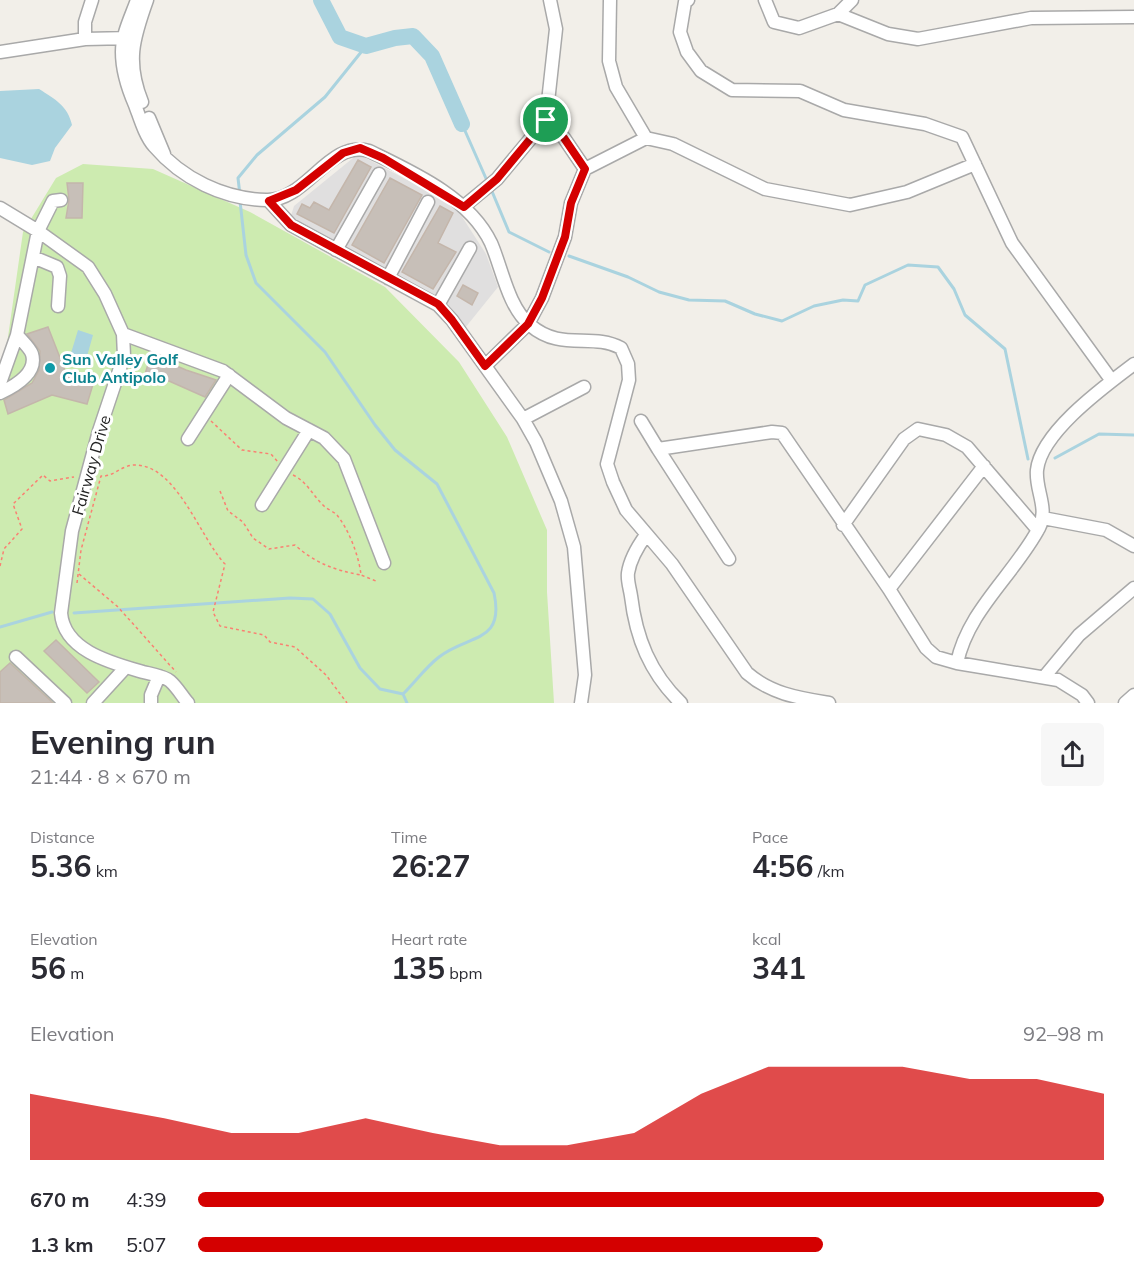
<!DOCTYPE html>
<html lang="en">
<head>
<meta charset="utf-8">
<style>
	body { margin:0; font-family:Mulish,sans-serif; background:#f7f7f7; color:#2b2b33; height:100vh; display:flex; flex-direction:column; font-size:22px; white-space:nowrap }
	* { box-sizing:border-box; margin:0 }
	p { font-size:20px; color:#7c7c81 }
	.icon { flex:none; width:33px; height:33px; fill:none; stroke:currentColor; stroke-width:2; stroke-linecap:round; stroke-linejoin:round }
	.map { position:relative; height:703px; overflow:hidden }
	.details { display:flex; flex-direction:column; background:#fff; flex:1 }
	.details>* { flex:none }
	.pin { position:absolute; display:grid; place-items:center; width:51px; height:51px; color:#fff; margin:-26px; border:3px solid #fff; border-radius:50%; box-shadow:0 2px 6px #0007 }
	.round { display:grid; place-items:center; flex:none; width:63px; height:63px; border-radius:6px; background:#f7f7f7 }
	.headline { display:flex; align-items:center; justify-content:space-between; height:102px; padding:0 30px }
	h1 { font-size:33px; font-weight:700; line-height:45px }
	.stats { display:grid; grid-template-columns:repeat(3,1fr); gap:9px; height:102px; padding:6px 30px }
	.stats div { display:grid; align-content:center }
	.stats b { font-size:30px; font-weight:700 }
	.stats small { font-size:16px; font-weight:400 }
	.stats p { font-size:16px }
	.chart { height:168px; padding:12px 30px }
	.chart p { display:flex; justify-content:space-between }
	.chart svg { width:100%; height:108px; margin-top:6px; fill:#d40000; opacity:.7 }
	ul { padding:0 30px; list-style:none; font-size:20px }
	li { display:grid; grid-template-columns:96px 72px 1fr; align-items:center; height:45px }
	li i { height:15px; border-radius:8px; background:#d40000 }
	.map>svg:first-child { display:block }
</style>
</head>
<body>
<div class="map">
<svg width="1134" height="703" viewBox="0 0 1134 703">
	<rect width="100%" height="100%" fill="#f2efe9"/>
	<path fill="#e0dfdf" d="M 358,154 L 434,194 L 459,212 L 486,254 L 498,287 L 465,328 L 433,295 L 290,219 L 294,206 Z"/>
	<path fill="#cdebb0" d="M 83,164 L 153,169 L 250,212 L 385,287 L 459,362 L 507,437 L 547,530 L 547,592 L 554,703 L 0,703 L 0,372 L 4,365 L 23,232 L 56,178 Z"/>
	<path fill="#aad3df" d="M 39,89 C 55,99 68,106 72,125 L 55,148 L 50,161 L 32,165 L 0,158 L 0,91 Z
		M 78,330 L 93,335 L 84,367 L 68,363 Z"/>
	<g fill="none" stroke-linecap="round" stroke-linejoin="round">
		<path stroke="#aad3df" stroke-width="3" d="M 462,124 L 488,183
			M 491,189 L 509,232 L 549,252
			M 240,195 L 238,178 L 257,155 L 325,97 L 366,46
			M 240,201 L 246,255 L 256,283 L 325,352 L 375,425 L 395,450 L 437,484 L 494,593 C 505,644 468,634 439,657 C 426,667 415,682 403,694
			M 569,256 L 628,277 L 659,292 L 689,300 L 725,301 L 755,314 L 782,321 L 814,306 L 843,300 L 858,301 L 865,285 L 908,265 L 938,267 L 954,289 L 965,315 L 1005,349 L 1028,459
			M 1055,458 L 1099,434 L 1134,435
			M 74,613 L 290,598 L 313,599 L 330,614 L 360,668 L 380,689 L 403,694
			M 0,627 L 52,612
			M 403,694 L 407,703"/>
		<path stroke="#aad3df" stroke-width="16" d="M 321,0 L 340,37 L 366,46 L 395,38 L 413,36 L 432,56 L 462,124"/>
	</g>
	<path fill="#c7bfb8" stroke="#c4b6ab" stroke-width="1.5" d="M 358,160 L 371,167 L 334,233 L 297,214 L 302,204 L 310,208 L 314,202 L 329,210 Z
		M 390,178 L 422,195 L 384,263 L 352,245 Z
		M 67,183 L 83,183 L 82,218 L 66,218 L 69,200 Z
		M 440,206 L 453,213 L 438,243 L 456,252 L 433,289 L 402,272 Z
		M 463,285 L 478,293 L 472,305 L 457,296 Z
		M 48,327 L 66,373 L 94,381 L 87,404 L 52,395 L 8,414 L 4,400 L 32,383 L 39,370 L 40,351 L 27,334 Z
		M 151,355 L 186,370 L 216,380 L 205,397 L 160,377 L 145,374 Z
		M 56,640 L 99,682 L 87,693 L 44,651 Z
		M 10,663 L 53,703 L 0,703 L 0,672 Z"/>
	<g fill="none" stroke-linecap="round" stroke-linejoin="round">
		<g stroke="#a9a9a9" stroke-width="15">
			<path id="minor" d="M 92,0 L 85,22 L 85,39 L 130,38
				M 137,0 C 131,17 122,34 122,52 C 122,71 128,89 135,105 C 140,118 145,136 154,146 C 182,179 224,199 266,200 C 306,202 329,139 369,151 C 412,172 469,197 491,243 C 502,268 508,307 530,325 C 561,352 592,332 621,348 L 628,364 L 629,380 L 607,464 L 613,482 L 626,510 L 672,564 L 747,673 C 771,694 799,698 829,703
				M 610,0 L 609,61 L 616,87 L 646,138
				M 688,0 L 685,2 L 680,32 L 687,52 L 701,71 L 732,90 L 800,91 L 844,110 L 925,124 L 962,137 L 1012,243 L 1112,381
				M 765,0 L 774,22 L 799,28 L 838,14 L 852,0
				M 838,14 L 888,34 L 918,39 L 1031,18 L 1134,17
				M 0,52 L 85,39
				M 142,102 C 126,62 133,39 147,0
				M 149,118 L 164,154
				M 546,120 L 564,138 L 585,169
				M 269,201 L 291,225 L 438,305 L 452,320 L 523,419 L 536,442 L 561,501 L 574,547 L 585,675 L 581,703
				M 463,207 L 497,179 L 546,120 L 556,29 L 550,0
				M 0,208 L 38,231 L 88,267 L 105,294 L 123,334 L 124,356 L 99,431 L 72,531 L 61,613 C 64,651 112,663 143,672 C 151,674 164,676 170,681 C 177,687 182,696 188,703
				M 336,250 L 379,174
				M 33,257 L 57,267 L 60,276 L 58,306
				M 388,278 L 428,202
				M 438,305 L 470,248
				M 123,334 L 223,371 L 286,418 L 324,438 L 344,459 L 384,563
				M 485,366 L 528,324 L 542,298 L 565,237 L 571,203 L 585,169 L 646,138 L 673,144 L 765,189 L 850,205 L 907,192 L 975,164
				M 0,383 L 17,335 L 38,231 L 53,201 L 61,200
				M 0,393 C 13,387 38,374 32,354 C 30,348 21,340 17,335
				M 523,419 L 584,387
				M 641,421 L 658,449
				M 188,439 L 229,375
				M 262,505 L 309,430
				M 1043,518 L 1106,530 L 1134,546
				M 843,525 L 904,439 L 918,429 L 946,435 L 967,447 L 1038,530
				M 646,535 C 638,546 630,559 628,573 C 627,580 630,589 631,596 C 636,638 650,673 681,703
				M 729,559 L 658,449 L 772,432 L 782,433 L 889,589 L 926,648 L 936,657 L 957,663 L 1058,680 L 1082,695 L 1088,703
				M 889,589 L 984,466
				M 16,657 L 65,703
				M 957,663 C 968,610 1014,575 1039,528 C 1049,508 1035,490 1037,470 C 1041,432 1105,386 1134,364
				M 1045,676 L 1079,635 L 1134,588
				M 93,703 L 126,667
				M 151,703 L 151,695 L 159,676
				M 1125,703 L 1134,695"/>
		</g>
		<path stroke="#fa8072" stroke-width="1.5" stroke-dasharray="3 3" stroke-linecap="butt" d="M 211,421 L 242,450 L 271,454 L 278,462
			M 293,475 C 306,481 312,494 322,504 C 326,509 333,511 337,515 C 349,530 359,556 361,575 L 376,581
			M 220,491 L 228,511 L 243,522 L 253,538 L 269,549 L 295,545 C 315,563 334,570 361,575
			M 0,566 L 4,549 L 22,529 L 13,504 L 43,475 L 50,481 L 74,477
			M 79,574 L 118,607 L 176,672
			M 77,583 L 81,550 L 101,476 C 114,477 121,465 135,465 C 177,465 200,538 225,564 L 213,612 L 220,626 L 264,635 L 270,642 L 295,647 L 326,675 L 347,703"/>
		<use href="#minor" stroke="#fff" stroke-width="12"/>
	</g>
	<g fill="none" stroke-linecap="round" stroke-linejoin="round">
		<g stroke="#fff" stroke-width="12">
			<path id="route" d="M 546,120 L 564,138 L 585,169 L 571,203 L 565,237 L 542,298 L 528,324 L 485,366 L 452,320 L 438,304 L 291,225 L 269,201 L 296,190 L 343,153 L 360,148 L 383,158 L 464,207 L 497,179 Z"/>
		</g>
		<use href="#route" stroke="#d40000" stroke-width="8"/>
	</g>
	<circle fill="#0f9aa8" stroke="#fff" stroke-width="2" cx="50" cy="368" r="6"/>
	<g text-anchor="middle" stroke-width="6" stroke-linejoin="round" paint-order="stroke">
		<g font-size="16" font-weight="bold" fill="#0d838f" stroke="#fff" text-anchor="start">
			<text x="62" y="365">Sun Valley Golf<tspan x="62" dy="18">Club Antipolo</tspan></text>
		</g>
		<g font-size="16" fill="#222" stroke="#fff">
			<text transform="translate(91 465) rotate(-74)" y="6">Fairway Drive</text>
		</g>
	</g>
</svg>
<div class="pin" style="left:546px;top:120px;background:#1e9e55"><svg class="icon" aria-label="arrive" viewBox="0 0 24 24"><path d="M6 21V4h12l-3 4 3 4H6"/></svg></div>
</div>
<section class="details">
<div class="headline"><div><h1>Evening run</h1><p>21:44 · 8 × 670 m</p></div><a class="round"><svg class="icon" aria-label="share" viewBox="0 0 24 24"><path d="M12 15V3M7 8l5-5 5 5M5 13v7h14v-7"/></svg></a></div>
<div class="stats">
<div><p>Distance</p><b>5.36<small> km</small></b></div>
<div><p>Time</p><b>26:27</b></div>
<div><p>Pace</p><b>4:56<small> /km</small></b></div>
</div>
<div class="stats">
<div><p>Elevation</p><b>56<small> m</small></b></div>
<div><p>Heart rate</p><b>135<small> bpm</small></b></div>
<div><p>kcal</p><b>341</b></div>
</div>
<div class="chart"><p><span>Elevation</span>92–98 m</p>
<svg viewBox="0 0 160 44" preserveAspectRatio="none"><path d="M0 44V17L10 22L20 27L30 33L40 33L50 27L60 33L70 38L80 38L90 33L100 17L110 6L120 6L130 6L140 11L150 11L160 17V44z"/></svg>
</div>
<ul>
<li><b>670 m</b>4:39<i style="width:100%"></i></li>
<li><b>1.3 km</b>5:07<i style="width:69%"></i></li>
</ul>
</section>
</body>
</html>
